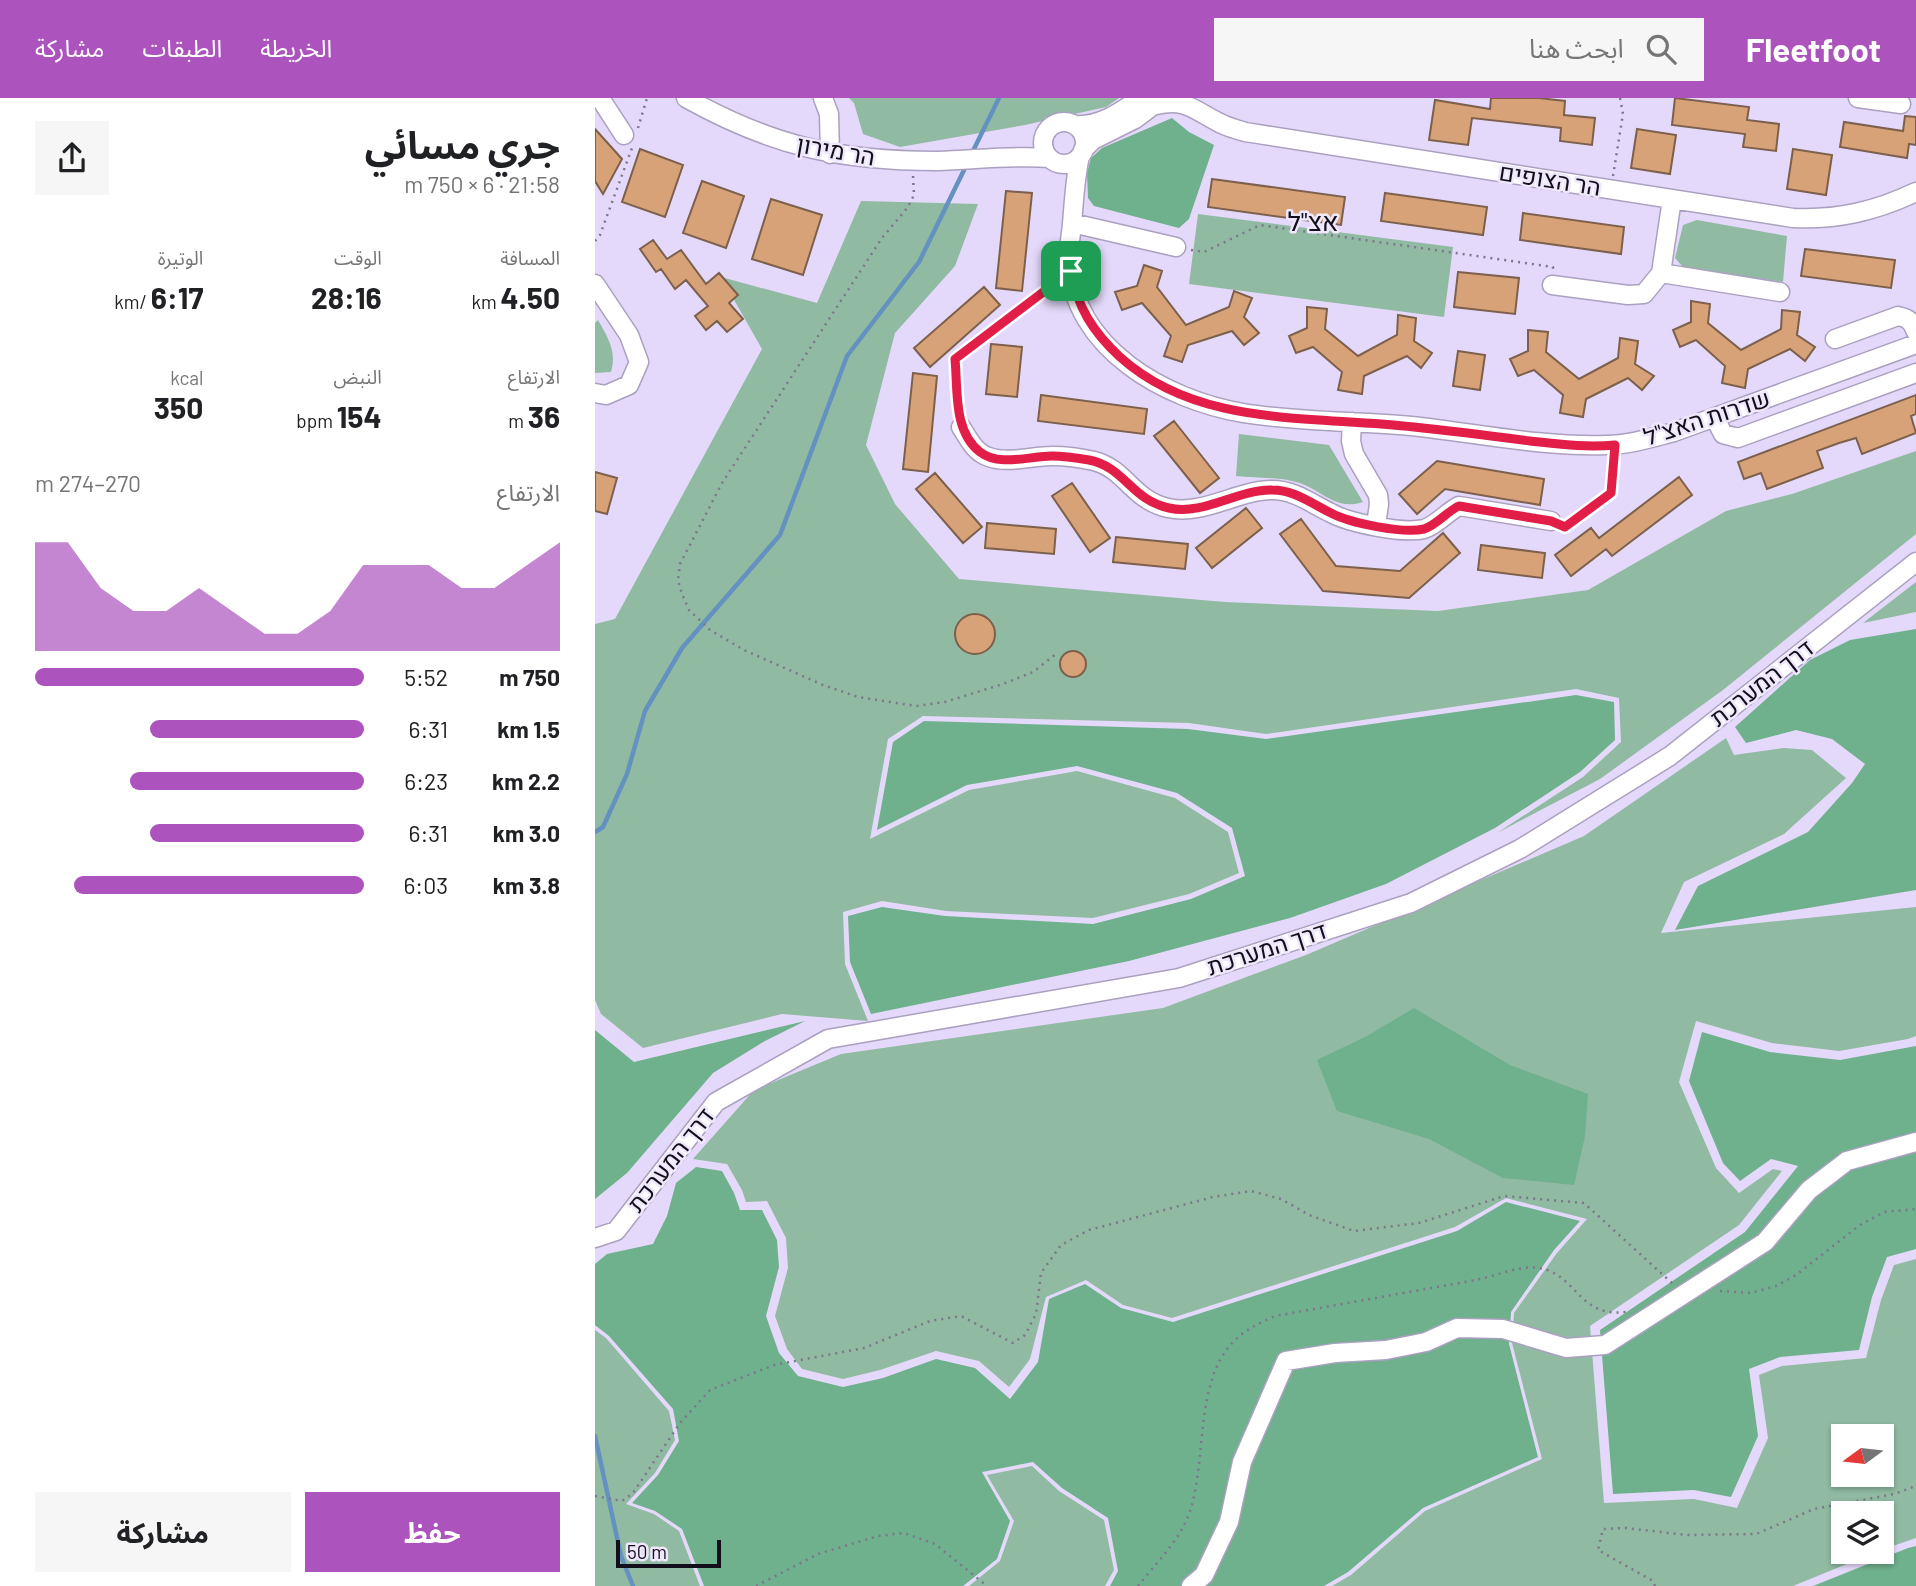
<!DOCTYPE html>
<html lang="ar">
<head>
<meta charset="utf-8">
<style>
	body { margin:0; font-family:Barlow,"Noto Sans Arabic",Heebo,sans-serif; background:#f6f6f6; color:#202124; direction:rtl; height:100vh; display:flex; flex-direction:column; font-size:26px; white-space:nowrap }
	* { box-sizing:border-box; margin:0 }
	p { font-size:23px; color:#757577 }
	.icon { flex:none; width:38px; height:38px; fill:none; stroke:currentColor; stroke-width:2; stroke-linecap:round; stroke-linejoin:round }
	.map { position:relative; flex:1; overflow:hidden; direction:ltr }
	.side { display:flex; flex-direction:column; background:#fff; width:595px }
	.side>* { flex:none }
	.needle { width:46px; rotate:255deg }
	.controls { position:absolute; left:1236px; top:1326px; display:grid; gap:14px }
	.controls a { display:grid; place-items:center; width:63px; height:63px; border-radius:0px; background:#fff; box-shadow:0 2px 5px #0004; font-size:35px }
	.scale { position:absolute; left:21px; bottom:18px; width:105px; box-sizing:border-box; padding-left:7px; border:4px solid #130f1a; border-top:0; font-size:19px; line-height:24px; white-space:nowrap; color:#130f1a; -webkit-text-stroke:5px #efe8fd; paint-order:stroke }
	.pin { position:absolute; display:grid; place-items:center; width:60px; height:60px; color:#fff; margin:-30px; border-radius:14px; box-shadow:0 4px 10px #0006 }
	.round { display:grid; place-items:center; flex:none; width:74px; height:74px; border-radius:0px; background:#f6f6f6 }
	.head { display:flex; align-items:center; justify-content:space-between; height:119px; padding:0 35px }
	h1 { font-size:38px; font-weight:700; line-height:52px }
	.stats { display:grid; grid-template-columns:repeat(3,1fr); gap:10px; height:119px; padding:7px 35px }
	.stats div { display:grid; align-content:center }
	.stats b { font-size:30px; font-weight:700 }
	.stats small { font-size:19px; font-weight:400 }
	.stats p { font-size:19px }
	.chart { height:196px; padding:14px 35px }
	.chart p { display:flex; justify-content:space-between }
	.chart svg { width:100%; height:126px; margin-top:7px; fill:#ad53be; opacity:.7 }
	.button { display:flex; gap:14px; margin-top:auto; padding:14px 35px }
	.button a { flex:1; height:80px; border-radius:0px; background:#ad53be; color:#fff; font-size:28px; font-weight:700; line-height:80px; text-align:center }
	.button a+a { background:#f6f6f6; color:#202124 }
	ul { padding:0 35px; list-style:none; font-size:23px }
	li { display:grid; grid-template-columns:112px 84px 1fr; align-items:center; height:52px }
	li i { height:18px; border-radius:9px; background:#ad53be }
	header { display:flex; align-items:center; gap:42px; box-sizing:border-box; height:98px; padding:0 35px; background:#ad53be; color:#fff }
	header strong { font-size:33px }
	nav { display:flex; gap:38px; margin-inline-start:auto; font-size:24px }
	.search { width:490px; height:63px; background:#f6f6f6; display:flex; align-items:center; gap:18px; box-sizing:border-box; padding:0 24px; border-radius:0px; color:#757577; font-size:26px }
	main { display:flex; flex:1; min-height:0 }
	.map>svg:first-child { display:block }
</style>
</head>
<body>
<header>
<strong>Fleetfoot</strong>
<div class="search"><svg class="icon" aria-label="search" viewBox="0 0 24 24"><circle cx="10" cy="10" r="6"/><path d="M15 15l6 6"/></svg>ابحث هنا</div>
<nav><a>الخريطة</a><a>الطبقات</a><a>مشاركة</a></nav>
</header>
<main>
<div class="map">
<svg width="1321" height="1488" viewBox="0 0 1321 1488">
	<rect width="100%" height="100%" fill="#e4d9fa"/>
	<path fill="#90baa2" fill-rule="evenodd" d="M 254,0 L 524,0 L 511,9 L 430,27 L 305,49 L 268,36 L 259,5 Z
		M 266,103 L 383,106 L 360,168 L 300,235 L 271,347 L 300,406 L 364,481 L 630,504 L 843,513 L 993,492 L 1131,413 L 1197,396 L 1321,353 L 1321,436 L 1128,592 L 1005,681 L 902,735 L 988,679 L 1026,644 L 1024,600 L 981,591 L 671,636 L 594,625 L 328,618 L 293,641 L 275,741 L 374,692 L 482,673 L 580,700 L 633,734 L 644,775 L 594,796 L 498,820 L 351,813 L 287,803 L 248,814 L 250,866 L 273,923 L 187,916 L 48,950 L 6,916 L 0,902 L 0,526 L 20,521 L 167,251 L 126,179 L 222,205 Z
		M 603,116 L 858,149 L 849,219 L 594,186 Z
		M 1102,122 L 1192,138 L 1188,184 L 1088,169 L 1080,160 L 1088,127 Z
		M 3,222 C 13,240 22,253 16,274 L 0,275 L 0,225 Z
		M 644,336 L 734,347 L 768,404 C 738,414 725,388 697,383 C 679,379 660,380 641,378 Z
		M 1321,484 L 1321,514 L 1268,525 Z
		M 1131,640 L 1139,657 L 1189,650 L 1217,652 L 1251,680 L 1189,736 L 1089,784 L 1066,835 L 1321,809 L 1321,938 L 1313,941 L 1244,953 L 1177,945 L 1101,923 L 1084,984 L 1121,1070 L 1144,1095 L 1178,1071 L 1187,1073 L 1144,1127 L 995,1228 L 1009,1405 L 1099,1401 L 1142,1410 L 1173,1340 L 1164,1277 L 1187,1268 L 1271,1260 L 1286,1202 L 1299,1167 L 1321,1161 L 1321,1440 L 1286,1452 L 1286,1416 L 1248,1416 L 1248,1454 L 1281,1454 L 1198,1488 L 737,1488 L 756,1477 L 830,1413 L 947,1361 L 917,1245 L 919,1215 L 962,1155 L 992,1121 L 911,1100 L 860,1129 L 577,1220 L 528,1207 L 491,1182 L 451,1199 L 435,1261 L 414,1289 L 384,1263 L 341,1253 L 285,1272 L 248,1281 L 207,1271 L 192,1251 L 180,1218 L 193,1170 L 191,1140 L 172,1103 L 151,1104 L 147,1092 L 132,1066 L 98,1061 L 159,992 L 246,956 L 568,910 L 711,857 L 989,738 ZM 1248,1339 L 1286,1339 L 1286,1377 L 1248,1377 Z
		M 0,1232 L 11,1240 L 74,1313 L 80,1342 L 60,1375 L 31,1406 L 59,1416 L 84,1433 L 105,1488 L 0,1488 Z
		M 437,1368 L 464,1393 L 509,1422 L 519,1472 L 510,1488 L 374,1488 L 405,1463 L 419,1423 L 392,1377 Z"/>
	<path fill="#6fb08d" d="M 577,20 L 594,34 L 619,47 L 594,121 L 584,130 L 499,108 L 493,100 L 492,75 L 496,60 L 507,50 Z
		M 1321,531 L 1321,792 L 1080,832 L 1103,788 L 1213,734 L 1257,685 L 1270,666 L 1237,641 L 1201,632 L 1151,645 L 1140,629 L 1215,562 L 1255,542 Z
		M 981,597 L 1019,604 L 1020,642 L 985,674 L 900,730 L 791,786 L 695,820 L 534,863 L 276,916 L 255,864 L 253,818 L 287,809 L 350,818 L 498,826 L 596,801 L 650,778 L 637,730 L 582,695 L 482,668 L 372,687 L 282,732 L 298,644 L 329,623 L 593,631 L 671,641 Z
		M 819,910 L 915,967 L 993,996 L 990,1038 L 979,1087 L 908,1080 L 834,1041 L 742,1013 L 722,962 L 772,938 Z
		M 210,923 L 170,943 L 118,975 L 32,1075 L 0,1101 L 0,932 L 39,964 Z
		M 1107,934 L 1175,954 L 1245,962 L 1321,948 L 1321,1151 L 1292,1159 L 1277,1199 L 1264,1252 L 1185,1259 L 1154,1271 L 1163,1338 L 1136,1399 L 1099,1392 L 1018,1396 L 1005,1232 L 1150,1134 L 1203,1068 L 1176,1061 L 1145,1083 L 1128,1065 L 1094,983 Z
		M 101,1069 L 127,1073 L 139,1095 L 145,1112 L 167,1112 L 182,1142 L 184,1169 L 171,1218 L 184,1255 L 203,1278 L 248,1289 L 288,1280 L 341,1261 L 380,1270 L 415,1301 L 443,1264 L 454,1201 L 490,1186 L 526,1210 L 578,1224 L 862,1133 L 911,1104 L 985,1123 L 959,1152 L 916,1214 L 914,1246 L 943,1359 L 828,1410 L 753,1474 L 729,1488 L 515,1488 L 523,1473 L 513,1420 L 467,1390 L 438,1364 L 387,1374 L 415,1423 L 402,1461 L 368,1488 L 109,1488 L 87,1431 L 60,1413 L 37,1405 L 63,1377 L 84,1343 L 78,1311 L 14,1238 L 0,1227 L 0,1166 L 12,1156 L 58,1146 L 72,1118 L 81,1085 Z
		M 1321,1448 L 1321,1488 L 1218,1488 L 1313,1450 Z"/>
	<g fill="none" stroke-linecap="round" stroke-linejoin="round">
		<path stroke="#6492c0" stroke-width="4.5" d="M 376,57 L 404,0
			M 0,734 L 8,729 L 32,676 L 50,613 L 87,550 L 185,437 L 252,258 L 324,164 L 371,68
			M 0,1338 L 26,1458 L 38,1488"/>
	</g>
	<path fill="#d8a279" stroke="#7c604c" stroke-width="2" d="M 896,0 L 944,0 L 970,3 L 969,17 L 1000,20 L 997,47 L 965,43 L 966,30 L 877,20 L 873,47 L 834,42 L 840,2 L 895,11 Z
		M 1080,0 L 1154,9 L 1152,22 L 1184,26 L 1181,53 L 1148,49 L 1150,36 L 1077,27 Z
		M 1310,18 L 1321,19 L 1321,47 L 1314,46 L 1312,60 L 1245,49 L 1249,24 L 1308,33 Z
		M 0,31 L 27,61 L 8,96 L 0,83 Z
		M 1042,31 L 1081,37 L 1075,76 L 1036,70 Z
		M 45,51 L 88,67 L 70,119 L 27,104 Z
		M 1198,51 L 1237,57 L 1231,97 L 1192,91 Z
		M 617,81 L 750,99 L 746,127 L 613,109 Z
		M 107,83 L 149,98 L 131,150 L 88,135 Z
		M 411,93 L 437,95 L 427,193 L 401,190 Z
		M 790,95 L 892,109 L 888,137 L 786,123 Z
		M 176,101 L 227,117 L 208,177 L 157,161 Z
		M 928,115 L 1029,129 L 1026,156 L 925,142 Z
		M 58,142 L 72,161 L 86,152 L 111,186 L 124,175 L 143,197 L 134,205 L 148,221 L 132,234 L 122,223 L 111,232 L 100,218 L 113,208 L 91,182 L 80,191 L 66,171 L 61,174 L 45,151 Z
		M 1210,151 L 1300,162 L 1296,190 L 1206,178 Z
		M 549,167 L 567,173 L 562,189 L 591,227 L 634,209 L 639,193 L 657,200 L 649,219 L 664,235 L 649,247 L 637,233 L 593,247 L 587,264 L 569,258 L 576,238 L 547,205 L 527,212 L 520,194 L 542,188 Z
		M 863,174 L 924,180 L 920,216 L 859,209 Z
		M 389,189 L 405,207 L 335,269 L 319,250 Z
		M 1096,203 L 1115,206 L 1113,225 L 1146,252 L 1186,231 L 1187,212 L 1205,214 L 1202,237 L 1220,249 L 1210,263 L 1195,251 L 1153,271 L 1150,290 L 1127,285 L 1130,268 L 1101,242 L 1085,249 L 1078,232 L 1096,224 Z
		M 712,209 L 732,211 L 730,231 L 763,258 L 802,237 L 803,217 L 821,220 L 819,243 L 837,255 L 826,270 L 812,258 L 769,278 L 767,296 L 743,292 L 747,274 L 718,249 L 701,255 L 694,238 L 712,230 Z
		M 933,232 L 953,234 L 951,254 L 984,281 L 1023,260 L 1025,240 L 1043,243 L 1040,266 L 1059,278 L 1047,292 L 1033,280 L 991,301 L 988,319 L 965,315 L 968,297 L 939,272 L 923,278 L 915,261 L 933,253 Z
		M 396,246 L 427,249 L 422,299 L 391,296 Z
		M 863,253 L 890,257 L 885,292 L 858,288 Z
		M 318,275 L 342,278 L 333,374 L 308,371 Z
		M 446,297 L 552,311 L 549,336 L 443,323 Z
		M 1321,297 L 1321,316 L 1316,318 L 1321,335 L 1267,356 L 1261,340 L 1244,345 L 1222,353 L 1228,370 L 1172,391 L 1166,375 L 1149,381 L 1143,364 Z
		M 579,323 L 624,380 L 605,395 L 559,338 Z
		M 842,363 L 949,381 L 945,407 L 850,391 L 822,416 L 804,396 Z
		M 0,374 L 22,380 L 12,416 L 0,413 Z
		M 340,375 L 387,429 L 368,445 L 321,391 Z
		M 1084,379 L 1097,397 L 1017,458 L 1011,451 L 976,478 L 960,457 L 996,430 L 1004,440 Z
		M 477,385 L 515,440 L 495,454 L 457,398 Z
		M 651,410 L 667,430 L 617,470 L 601,450 Z
		M 706,421 L 741,468 L 805,473 L 848,435 L 865,455 L 814,500 L 728,493 L 685,436 Z
		M 392,425 L 461,431 L 459,456 L 390,450 Z
		M 521,439 L 593,446 L 590,471 L 518,464 Z
		M 886,447 L 950,455 L 947,480 L 883,472 Z
		M360 536a20 20 0 1 1 40 0a20 20 0 1 1-40 0Z
		M465 566a13 13 0 1 1 26 0a13 13 0 1 1-26 0Z"/>
	<g fill="none" stroke-linecap="round" stroke-linejoin="round">
		<g stroke="#aba0c0" stroke-width="21">
			<path id="minor" d="M 5,0 L 29,37
				M 91,0 C 177,48 244,63 342,63 C 380,62 417,57 454,60
				M 228,0 L 234,16 L 235,56
				M 1263,0 L 1306,6
				M 561,7 C 590,0 599,12 623,24 C 631,29 641,31 650,34 L 1198,120 C 1243,122 1281,113 1321,94
				M448 45a21 21 0 1 1 42 0a21 21 0 1 1-42 0Z
				M 479,27 C 504,29 526,14 545,0
				M 488,52 L 498,42 L 540,21 L 568,0
				M 485,58 C 480,80 479,103 477,126 C 476,138 473,151 474,163 C 478,251 571,302 648,315 C 703,324 761,323 816,328 C 881,335 946,349 1011,347 C 1034,347 1056,340 1079,334 L 1321,246
				M 477,125 L 581,149
				M 1066,175 L 1185,194
				M 0,186 L 34,237 L 44,264 L 34,287 L 11,297 L 0,295
				M 957,187 L 1033,197 L 1049,196 L 1066,175 L 1077,101
				M 1240,241 L 1303,218 C 1314,220 1317,224 1321,234
				M 1120,320 L 1128,336 L 1143,340 L 1321,275
				M 757,324 L 756,343 L 759,356 L 783,397 L 784,406 L 781,427
				M 366,329 C 373,340 380,355 394,359 C 412,366 437,358 457,358 C 470,358 486,360 499,363 C 531,371 537,402 573,410 C 608,418 643,392 677,392 C 700,392 717,406 736,415 C 754,425 808,436 829,431 C 842,427 852,414 864,408 L 956,423
				M 0,1140 L 21,1133 L 121,1004 L 233,941 L 584,880 L 816,805 L 925,751 L 1075,658 L 1321,464
				M 596,1488 L 609,1477 L 634,1424 L 647,1364 L 691,1263 L 740,1255 L 791,1252 L 831,1244 L 862,1230 L 908,1231 L 971,1250 L 1010,1247 L 1170,1144 L 1214,1092 L 1252,1063 L 1321,1044"/>
		</g>
		<path stroke="#7d768c" stroke-width="2.5" stroke-dasharray="2 5" stroke-linecap="butt" d="M 43,30 L 52,0
			M 318,78 L 319,97 L 313,109 L 287,140 L 127,385 L 85,466 L 83,482 L 87,496 L 94,512 L 115,532 L 149,552 L 228,587 L 263,599 L 321,608 L 350,604 L 408,586 L 438,574 L 461,556
			M 1018,78 L 1028,16 L 1025,0
			M 0,143 L 5,137 L 37,50
			M 596,152 L 609,154 L 665,127 L 958,169 L 958,173
			M 365,315 L 360,261 L 462,184
			M 971,428 L 1016,395 L 1019,363
			M 1125,1193 L 1156,1195 L 1181,1188 L 1201,1177 L 1265,1127 L 1289,1114 L 1321,1111
			M 0,1398 L 27,1403 L 38,1395 L 85,1325 L 115,1292 L 179,1267 L 269,1250 L 335,1223 L 366,1218 L 418,1245 L 430,1237 L 441,1216 L 446,1175 L 466,1147 L 494,1132 L 618,1099 L 656,1093 L 686,1101 L 714,1117 L 759,1133 L 824,1125 L 909,1098 L 989,1105 L 1078,1186
			M 161,1488 L 223,1456 L 283,1438 L 309,1435 L 340,1446 L 392,1488
			M 543,1488 C 561,1465 586,1441 595,1413 C 612,1363 599,1283 639,1243 C 651,1231 665,1225 680,1218 C 747,1206 814,1194 881,1182 C 901,1178 924,1167 944,1170 C 982,1176 983,1220 1031,1214
			M 1060,1488 L 1058,1483 L 1003,1452 L 1008,1431 L 1031,1430 L 1092,1437 L 1161,1436 L 1219,1411 L 1299,1396 L 1321,1388"/>
		<use href="#minor" stroke="#fff" stroke-width="18"/>
	</g>
	<g fill="none" stroke-linecap="round" stroke-linejoin="round">
		<g stroke="#fff" stroke-width="14">
			<path id="route" d="M 476,173 C 482,209 498,234 525,259 C 605,331 719,317 819,329 C 858,333 897,338 935,343 C 963,346 992,350 1020,347 L 1016,395 L 970,429 L 956,423 L 864,408 C 851,414 842,427 829,431 C 808,436 755,425 736,415 C 717,406 700,392 677,392 C 643,391 608,418 574,410 C 536,402 530,369 494,362 C 482,360 469,358 457,358 C 435,358 404,369 385,354 C 358,333 363,292 360,261 Z"/>
		</g>
		<use href="#route" stroke="#e11d48" stroke-width="9"/>
	</g>
	<g text-anchor="middle" stroke-width="5" stroke-linejoin="round" paint-order="stroke">
		<g font-size="24" fill="#130f1a" stroke="#efe8fd">
			<text transform="translate(241 53) rotate(10)" y="8">הר מירון</text>
			<text transform="translate(955 82) rotate(9)" y="8">הר הצופים</text>
			<text transform="translate(1112 320) rotate(-18)" y="8">שדרות האצ"ל</text>
			<text transform="translate(1167 585) rotate(-38)" y="8">דרך המערכת</text>
			<text transform="translate(672 851) rotate(-18)" y="8">דרך המערכת</text>
			<text transform="translate(76 1062) rotate(-52)" y="8">דרך המערכת</text>
		</g>
		<g font-size="26" fill="#130f1a" stroke="#efe8fd">
			<text x="718" y="133">אצ"ל</text>
		</g>
	</g>
</svg>
<div class="controls">
<a><svg class="needle" viewBox="-14 -14 28 28"><path d="M0-13l5 13h-10z" fill="#e53935"/><path d="M0 13l5-13h-10z" fill="#757577"/></svg></a>
<a><svg class="icon" aria-label="layers" viewBox="0 0 24 24"><path d="M12 4l9 5-9 5-9-5zM3 14l9 5 9-5"/></svg></a>
</div>
<div class="scale">50 m</div>
<div class="pin" style="left:476px;top:173px;background:#1e9e55"><svg class="icon" aria-label="arrive" viewBox="0 0 24 24"><path d="M6 21V4h12l-3 4 3 4H6"/></svg></div>
</div>
<section class="side">
<div class="head"><div><h1>جري مسائي</h1><p>21:58 · 6 × 750 m</p></div><a class="round"><svg class="icon" aria-label="share" viewBox="0 0 24 24"><path d="M12 15V3M7 8l5-5 5 5M5 13v7h14v-7"/></svg></a></div>
<div class="stats">
<div><p>المسافة</p><b>4.50<small> km</small></b></div>
<div><p>الوقت</p><b>28:16</b></div>
<div><p>الوتيرة</p><b>6:17<small> /km</small></b></div>
</div>
<div class="stats">
<div><p>الارتفاع</p><b>36<small> m</small></b></div>
<div><p>النبض</p><b>154<small> bpm</small></b></div>
<div><p>kcal</p><b>350</b></div>
</div>
<div class="chart"><p><span>الارتفاع</span>270–274 m</p>
<svg viewBox="0 0 160 44" preserveAspectRatio="none"><path d="M0 44V6L10 6L20 22L30 30L40 30L50 22L60 30L70 38L80 38L90 30L100 14L110 14L120 14L130 22L140 22L150 14L160 6V44z"/></svg>
</div>
<ul>
<li><b>750 m</b>5:52<i style="width:100%"></i></li>
<li><b>1.5 km</b>6:31<i style="width:65%"></i></li>
<li><b>2.2 km</b>6:23<i style="width:71%"></i></li>
<li><b>3.0 km</b>6:31<i style="width:65%"></i></li>
<li><b>3.8 km</b>6:03<i style="width:88%"></i></li>
</ul>
<div class="button"><a>حفظ</a><a>مشاركة</a></div>
</section>
</main>
</body>
</html>
